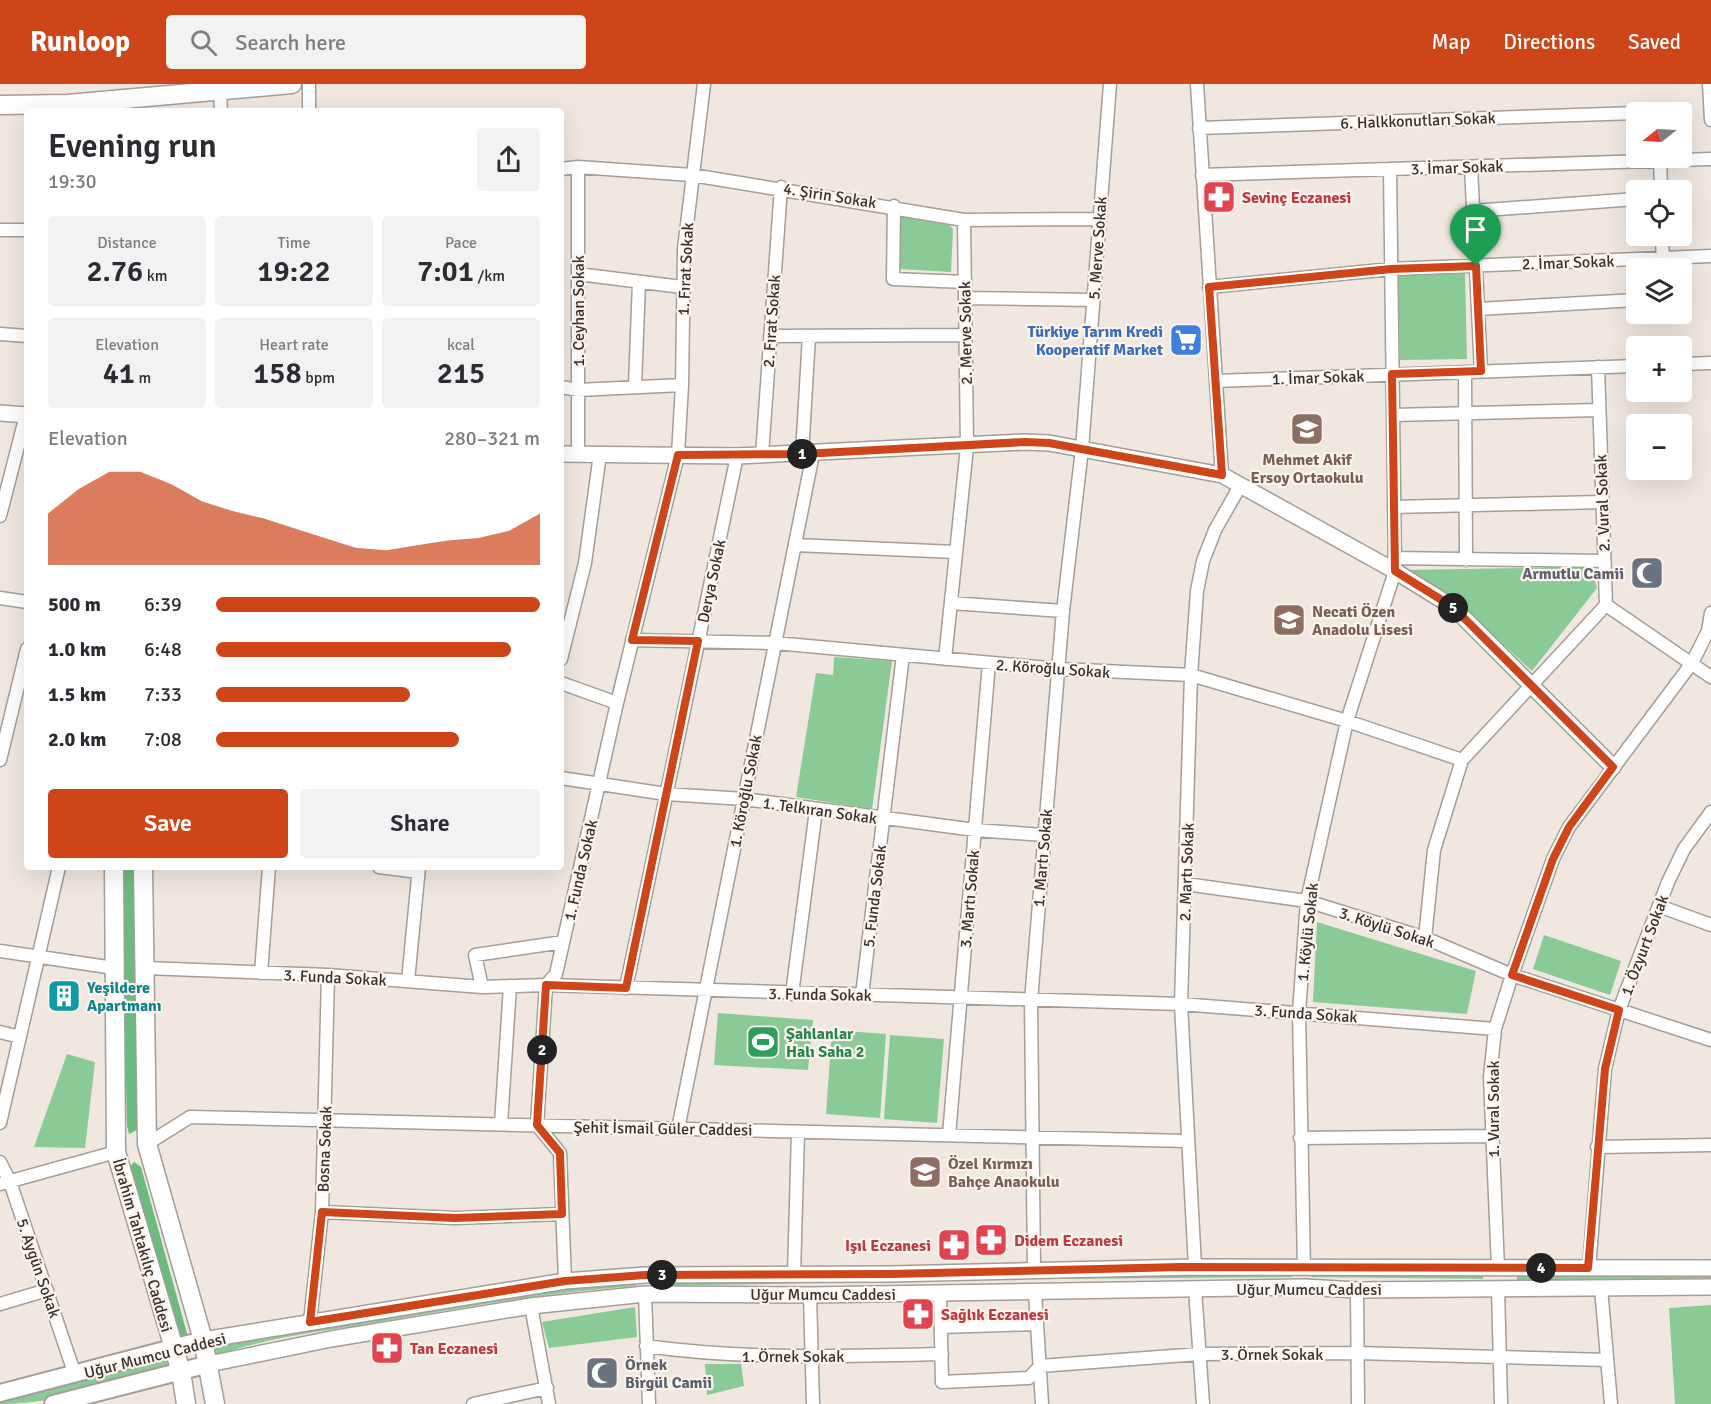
<!DOCTYPE html>
<html lang="en">
<head>
<meta charset="utf-8">
<style>
	body { margin:0; font-family:Signika,sans-serif; background:#f2f2f3; color:#2b2b33; height:100vh; display:flex; flex-direction:column; font-size:22px; white-space:nowrap }
	* { box-sizing:border-box; margin:0 }
	p { font-size:20px; color:#7c7c81 }
	.icon { flex:none; width:33px; height:33px; fill:none; stroke:currentColor; stroke-width:2; stroke-linecap:round; stroke-linejoin:round }
	.map { position:relative; flex:1; overflow:hidden }
	.details { position:absolute; left:24px; top:24px; width:540px; height:762px; display:flex; flex-direction:column; background:#fff; border-radius:6px; box-shadow:0 6px 24px #0002 }
	.details>* { flex:none }
	.needle { width:39px; rotate:252deg }
	.controls { position:absolute; left:1626px; top:18px; display:grid; gap:12px }
	.controls a { display:grid; place-items:center; width:66px; height:66px; border-radius:6px; background:#fff; box-shadow:0 6px 24px #0002; font-size:30px }
	.pin { position:absolute; display:grid; place-items:center; width:51px; height:51px; color:#fff; margin:-62px -26px; border-radius:50% 50% 50% 0; rotate:-45deg; box-shadow:0 0 6px #0007 }
	.pin .icon { rotate:45deg }
	.km { position:absolute; width:30px; height:30px; margin:-15px; border-radius:50%; background:#222; color:#fff; font-size:16px; line-height:30px; text-align:center }
	.round { display:grid; place-items:center; flex:none; width:63px; height:63px; border-radius:6px; background:#f2f2f3 }
	.summary { display:flex; align-items:center; justify-content:space-between; height:102px; padding:0 24px }
	h1 { font-size:33px; font-weight:600; line-height:45px }
	.metrics { display:grid; grid-template-columns:repeat(3,1fr); gap:9px; height:102px; padding:6px 24px }
	.metrics div { display:grid; align-content:center; border-radius:6px; background:#f2f2f3; text-align:center }
	.metrics b { font-size:30px; font-weight:600 }
	.metrics small { font-size:16px; font-weight:400 }
	.metrics p { font-size:16px }
	.chart { height:168px; padding:12px 24px }
	.chart p { display:flex; justify-content:space-between }
	.chart svg { width:100%; height:108px; margin-top:6px; fill:#cd4519; opacity:.7 }
	.action { display:flex; gap:12px; margin-top:auto; padding:12px 24px }
	.action a { flex:1; height:69px; border-radius:6px; background:#cd4519; color:#fff; font-size:24px; font-weight:600; line-height:69px; text-align:center }
	.action a+a { background:#f2f2f3; color:#2b2b33 }
	ul { padding:0 24px; list-style:none; font-size:20px }
	li { display:grid; grid-template-columns:96px 72px 1fr; align-items:center; height:45px }
	li i { height:15px; border-radius:8px; background:#cd4519 }
	header { display:flex; align-items:center; gap:36px; box-sizing:border-box; height:84px; padding:0 30px; background:#cd4519; color:#fff }
	header strong { font-size:28px }
	nav { display:flex; gap:33px; margin-inline-start:auto; font-size:21px }
	.search { width:420px; height:54px; background:#f2f2f3; display:flex; align-items:center; gap:15px; box-sizing:border-box; padding:0 21px; border-radius:6px; color:#7c7c81; font-size:22px }
	.map>svg:first-child { display:block }
</style>
</head>
<body>
<header>
<strong>Runloop</strong>
<div class="search"><svg class="icon" aria-label="search" viewBox="0 0 24 24"><circle cx="10" cy="10" r="6"/><path d="M15 15l6 6"/></svg>Search here</div>
<nav><a>Map</a><a>Directions</a><a>Saved</a></nav>
</header>
<div class="map">
<svg width="1711" height="1320" viewBox="0 0 1711 1320">
	<rect width="100%" height="100%" fill="#f0e7e0"/>
	<path fill="#8aca97" d="M 899,132 L 946,138 L 953,145 L 951,188 L 899,185 Z
		M 1465,189 L 1467,275 L 1400,276 L 1398,191 Z
		M 1582,483 L 1593,491 L 1597,504 L 1532,587 L 1449,510 L 1402,486 Z
		M 834,573 L 892,577 L 872,725 L 796,713 L 816,589 L 833,591 Z
		M 1317,838 L 1476,887 L 1467,930 L 1313,918 Z
		M 1544,851 L 1621,877 L 1610,911 L 1533,885 Z
		M 718,929 L 813,936 L 808,986 L 714,981 Z
		M 832,946 L 886,950 L 880,1034 L 826,1030 Z
		M 890,951 L 944,955 L 937,1039 L 884,1035 Z
		M 67,970 L 95,978 L 85,1064 L 34,1063 Z
		M 1052,1187 L 1292,1187 L 1292,1193 L 1052,1195 Z
		M 1312,1188 L 1484,1190 L 1483,1195 L 1312,1193 Z
		M 1517,1189 L 1711,1189 L 1711,1196 L 1517,1196 Z
		M 1023,1190 L 1023,1195 L 654,1202 L 656,1196 Z
		M 636,1196 L 636,1202 C 550,1208 465,1223 379,1238 C 325,1247 267,1253 215,1272 L 213,1262 L 523,1208 Z
		M 1711,1221 L 1711,1320 L 1675,1320 L 1669,1224 Z
		M 635,1223 L 637,1253 L 549,1264 L 542,1238 Z
		M 165,1273 L 170,1284 C 115,1299 57,1320 0,1320 L 0,1316 L 87,1296 Z
		M 705,1280 L 741,1280 L 744,1302 L 707,1311 Z"/>
	<path fill="#6abb7d" d="M 121,783 L 134,783 L 139,1045 L 129,1050 L 127,1042 Z
		M 134,1078 L 141,1083 L 188,1253 L 180,1255 L 129,1084 Z"/>
	<g fill="none" stroke-linecap="round" stroke-linejoin="round">
		<g stroke="#a59d96" stroke-width="15">
			<path id="minor" d="M 1197,0 L 1222,391
				M 1709,0 L 1711,36
				M 220,8 L 221,27
				M 309,27 L 309,0
				M 1637,28 L 1659,28
				M 1199,44 L 1636,29
				M 1660,74 L 1661,106
				M 578,83 L 578,370
				M 1471,83 L 1481,287
				M 561,85 L 578,83 L 692,91 L 964,136 L 1099,135
				M 1202,91 L 1711,75
				M 894,122 L 893,195 L 965,198
				M 1473,127 L 1636,115
				M 0,146 L 27,146
				M 1662,152 L 1663,184
				M 578,190 L 682,203
				M 1209,203 L 1391,185 L 1711,172
				M 965,214 L 1093,216
				M 1478,225 L 1636,216
				M 0,250 L 27,252
				M 770,252 L 965,251
				M 1682,280 L 1711,279
				M 1465,288 L 1466,476
				M 1216,297 L 1636,282
				M 635,302 L 639,198
				M 561,303 L 578,306 L 682,301
				M 1393,331 L 1599,326
				M 802,370 L 809,252
				M 762,371 L 781,103
				M 1394,423 L 1602,418
				M 0,432 L 26,331
				M 795,461 L 956,468
				M 1394,474 L 1603,477
				M 0,514 L 27,518
				M 951,519 L 1063,527
				M 1606,521 L 1711,593
				M 632,556 L 775,559 L 1059,585 L 1191,591 L 1347,637 L 1462,676
				M 561,575 L 585,479 L 600,370
				M 945,575 L 967,363 L 964,136
				M 561,599 L 617,619
				M 0,676 L 27,565
				M 561,694 L 666,710 L 744,715 L 975,746 L 1044,751
				M 379,783 L 418,788
				M 1186,800 L 1307,817 L 1425,854 L 1512,891 L 1711,956
				M 1659,822 L 1711,841
				M 1425,854 L 1434,766 L 1462,676 L 1606,521 L 1598,283
				M 0,867 L 114,884
				M 145,884 L 328,891 L 482,903 L 546,901 L 1181,920 L 1495,945
				M 261,889 L 269,783
				M 408,897 L 419,783
				M 482,903 L 475,871 L 563,858
				M 626,904 L 737,372
				M 792,910 L 816,726
				M 862,911 L 903,571
				M 0,948 L 20,953
				M 0,1039 L 59,783
				M 501,1040 L 510,902
				M 678,1045 L 813,370
				M 949,1051 L 989,579
				M 1300,1054 L 1491,1052
				M 147,1060 L 190,1033 L 1187,1057
				M 1597,1063 L 1711,1061
				M 0,1078 L 10,1098 L 75,1291
				M 0,1100 L 116,1068
				M 322,1128 L 455,1134 L 562,1130
				M 1195,1183 L 1181,920 L 1191,591 L 1197,507 L 1203,477 L 1215,446 L 1240,402
				M 1304,1184 L 1299,928 L 1307,817 L 1347,637 L 1395,487 L 1390,85
				M 1498,1184 L 1490,993 L 1495,945 L 1512,891 L 1553,775 L 1569,743 L 1692,579 L 1708,547 L 1711,529
				M 1589,1184 L 1605,985 L 1619,926 L 1668,798 L 1684,765 L 1711,728
				M 1034,1185 L 1031,917 L 1063,527 L 1082,365 L 1110,0
				M 794,1191 L 798,1048
				M 565,1197 L 560,1069 L 537,1041 L 546,901 L 556,890 L 617,619 L 678,371 L 682,301 L 684,165 L 704,0
				M 1601,1204 L 1611,1320
				M 1195,1205 L 1203,1320
				M 1498,1205 L 1501,1320
				M 1357,1206 L 1358,1320
				M 1035,1208 L 1042,1320
				M 645,1210 L 649,1320
				M 940,1210 L 942,1298 L 1029,1294 L 1040,1282 L 1199,1270 L 1357,1269 L 1607,1276
				M 810,1211 L 813,1320
				M 0,1220 L 47,1206
				M 531,1222 L 549,1320
				M 310,1238 L 322,1128 L 328,891
				M 941,1243 L 1037,1240
				M 646,1262 C 744,1276 843,1272 942,1270
				M 473,1320 L 547,1304"/>
		</g>
		<g stroke="#a59d96" stroke-width="18">
			<path id="tertiary" d="M 0,329 L 27,331
				M 561,370 L 737,372 L 1025,358 L 1049,359 L 1222,391 L 1395,487 L 1453,523 L 1613,683
				M 203,1256 L 565,1197 L 645,1191 L 891,1190 L 1195,1183 L 1711,1184
				M 209,1280 L 331,1255 L 531,1222 L 645,1210 L 810,1211 L 1305,1203 L 1357,1206 L 1711,1203"/>
		</g>
		<g stroke="#a59d96" stroke-width="20">
			<path id="secondary" d="M 0,1309 L 203,1256
				M 53,1320 L 209,1280"/>
		</g>
		<g stroke="#a59d96" stroke-width="21">
			<path id="primary" d="M 0,21 L 68,20 L 292,0
				M 114,783 L 116,1068 L 181,1288 L 186,1320
				M 143,783 L 147,1060 L 203,1256 L 215,1320"/>
		</g>
		<use href="#minor" stroke="#fff" stroke-width="12"/>
		<use href="#tertiary" stroke="#fff" stroke-width="15"/>
		<use href="#secondary" stroke="#fff" stroke-width="16"/>
		<use href="#primary" stroke="#fff" stroke-width="18"/>
	</g>
	<g fill="none" stroke-linecap="round" stroke-linejoin="round">
		<g stroke="#fff" stroke-width="12">
			<path id="route" d="M 1476,182 L 1481,287 L 1392,290 L 1395,487 L 1453,523 L 1613,683 L 1569,743 L 1553,775 L 1512,891 L 1619,926 L 1605,985 L 1588,1184 L 1181,1183 L 891,1190 L 645,1191 L 565,1197 L 310,1238 L 322,1128 L 455,1134 L 562,1130 L 560,1069 L 537,1041 L 546,901 L 626,904 L 698,557 L 632,556 L 678,371 L 802,370 L 1025,358 L 1049,359 L 1222,391 L 1209,203 L 1391,185 Z"/>
		</g>
		<use href="#route" stroke="#cd4519" stroke-width="8"/>
	</g>
	<defs>
		<g id="pharmacy-square" transform="scale(1.725)"><rect x="-9" y="-9" width="18" height="18" rx="4" fill="#e0444e" stroke="#fdf4ed"/><path d="M-2-6h4v4h4v4h-4v4h-4v-4h-4v-4h4Z" fill="#fff"/></g>
		<g id="supermarket-square" transform="scale(1.725)"><rect x="-9" y="-9" width="18" height="18" rx="4" fill="#3f7fe0" stroke="#fdf4ed"/><path d="M-6-5.5h2.5l.6 2H6L4.5 2H-2.5L-4.4-4H-6ZM-1.5 3.2a1.3 1.3 0 1 0 .1 0ZM3 3.2a1.3 1.3 0 1 0 .1 0Z" fill="#fff"/></g>
		<g id="school-square" transform="scale(1.725)"><rect x="-9" y="-9" width="18" height="18" rx="4" fill="#8d6e63" stroke="#fdf4ed"/><path d="M0-5L7-2L0 1L-7-2ZM-4 1L0 2.5L4 1V4Q0 6-4 4Z" fill="#fff"/></g>
		<g id="mosque-square" transform="scale(1.725)"><rect x="-9" y="-9" width="18" height="18" rx="4" fill="#6b7280" stroke="#fdf4ed"/><path d="M3.5-4.9A6 6 0 1 0 3.5 4.9A5 5 0 1 1 3.5-4.9Z" fill="#fff"/></g>
		<g id="building-square" transform="scale(1.725)"><rect x="-9" y="-9" width="18" height="18" rx="4" fill="#0f9aa8" stroke="#fdf4ed"/><path d="M-4-6H4V6H1V3H-1V6H-4ZM-2.5-4.3h1.7v1.8h-1.7ZM.8-4.3h1.7v1.8H.8ZM-2.5-1h1.7V.8h-1.7ZM.8-1h1.7V.8H.8Z" fill="#fff"/></g>
		<g id="stadium-square" transform="scale(1.725)"><rect x="-9" y="-9" width="18" height="18" rx="4" fill="#2e9e5b" stroke="#fdf4ed"/><path d="M0-5a6.5 5 0 1 0 0 10a6.5 5 0 1 0 0-10ZM-3.5-1.8h7v3.6h-7Z" fill="#fff"/></g>
	</defs>
	<g fill-rule="evenodd">
		<use href="#pharmacy-square" x="1219" y="113"/>
		<use href="#supermarket-square" x="1186" y="256"/>
		<use href="#school-square" x="1307" y="345"/>
		<use href="#mosque-square" x="1647" y="489"/>
		<use href="#school-square" x="1289" y="536"/>
		<use href="#building-square" x="64" y="912"/>
		<use href="#stadium-square" x="763" y="958"/>
		<use href="#school-square" x="925" y="1088"/>
		<use href="#pharmacy-square" x="991" y="1156"/>
		<use href="#pharmacy-square" x="954" y="1161"/>
		<use href="#pharmacy-square" x="918" y="1230"/>
		<use href="#pharmacy-square" x="387" y="1264"/>
		<use href="#mosque-square" x="602" y="1289"/>
	</g>
	<g text-anchor="middle" stroke-width="4.5" stroke-linejoin="round" paint-order="stroke">
		<g font-size="16" fill="#35312f" stroke="#fdf4ed">
			<text transform="translate(1418 36) rotate(-2)" y="6">6. Halkkonutları Sokak</text>
			<text transform="translate(1457 83) rotate(-2)" y="6">3. İmar Sokak</text>
			<text transform="translate(830 111) rotate(9)" y="6">4. Şirin Sokak</text>
			<text transform="translate(1097 164) rotate(-86)" y="6">5. Merve Sokak</text>
			<text transform="translate(1568 178) rotate(-2)" y="6">2. İmar Sokak</text>
			<text transform="translate(685 185) rotate(-87)" y="6">1. Fırat Sokak</text>
			<text transform="translate(578 227) rotate(-90)" y="6">1. Ceyhan Sokak</text>
			<text transform="translate(771 237) rotate(-86)" y="6">2. Fırat Sokak</text>
			<text transform="translate(965 249) rotate(-91)" y="6">2. Merve Sokak</text>
			<text transform="translate(1318 293) rotate(-2)" y="6">1. İmar Sokak</text>
			<text transform="translate(1602 419) rotate(-92)" y="6">2. Vural Sokak</text>
			<text transform="translate(711 497) rotate(-78)" y="6">Derya Sokak</text>
			<text transform="translate(1053 584) rotate(4)" y="6">2. Köroğlu Sokak</text>
			<text transform="translate(745 707) rotate(-79)" y="6">1. Köroğlu Sokak</text>
			<text transform="translate(820 726) rotate(8)" y="6">1. Telkıran Sokak</text>
			<text transform="translate(1042 774) rotate(-85)" y="6">1. Martı Sokak</text>
			<text transform="translate(580 786) rotate(-77)" y="6">1. Funda Sokak</text>
			<text transform="translate(1186 788) rotate(-88)" y="6">2. Martı Sokak</text>
			<text transform="translate(874 812) rotate(-83)" y="6">5. Funda Sokak</text>
			<text transform="translate(969 815) rotate(-85)" y="6">3. Martı Sokak</text>
			<text transform="translate(1387 843) rotate(18)" y="6">3. Köylü Sokak</text>
			<text transform="translate(1307 848) rotate(-84)" y="6">1. Köylü Sokak</text>
			<text transform="translate(1644 861) rotate(-69)" y="6">1. Özyurt Sokak</text>
			<text transform="translate(335 893) rotate(3)" y="6">3. Funda Sokak</text>
			<text transform="translate(820 910) rotate(1)" y="6">3. Funda Sokak</text>
			<text transform="translate(1306 929) rotate(4)" y="6">3. Funda Sokak</text>
			<text transform="translate(1493 1025) rotate(-90)" y="6">1. Vural Sokak</text>
			<text transform="translate(663 1044) rotate(1)" y="6">Şehit İsmail Güler Caddesi</text>
			<text transform="translate(324 1065) rotate(-88)" y="6">Bosna Sokak</text>
			<text transform="translate(143 1161) rotate(74)" y="6">İbrahim Tahtakılıç Caddesi</text>
			<text transform="translate(39 1184) rotate(71)" y="6">5. Aygün Sokak</text>
			<text x="1309" y="1211">Uğur Mumcu Caddesi</text>
			<text x="823" y="1216">Uğur Mumcu Caddesi</text>
			<text x="1272" y="1276">3. Örnek Sokak</text>
			<text transform="translate(155 1271) rotate(-14)" y="6">Uğur Mumcu Caddesi</text>
			<text x="793" y="1278">1. Örnek Sokak</text>
		</g>
		<g font-size="16" font-weight="bold" fill="#be3a42" stroke="#fdf4ed" text-anchor="start">
			<text x="1242" y="119">Sevinç Eczanesi</text>
			<text x="1014" y="1162">Didem Eczanesi</text>
			<text x="931" y="1167" text-anchor="end">Işıl Eczanesi</text>
			<text x="941" y="1236">Sağlık Eczanesi</text>
			<text x="410" y="1270">Tan Eczanesi</text>
		</g>
		<g font-size="16" font-weight="bold" fill="#366cbe" stroke="#fdf4ed" text-anchor="end">
			<text x="1163" y="253">Türkiye Tarım Kredi<tspan x="1163" dy="18">Kooperatif Market</tspan></text>
		</g>
		<g font-size="16" font-weight="bold" fill="#785e54" stroke="#fdf4ed" text-anchor="start">
			<text x="1307" y="381" text-anchor="middle">Mehmet Akif<tspan x="1307" dy="18">Ersoy Ortaokulu</tspan></text>
			<text x="1312" y="533">Necati Özen<tspan x="1312" dy="18">Anadolu Lisesi</tspan></text>
			<text x="948" y="1085">Özel Kırmızı<tspan x="948" dy="18">Bahçe Anaokulu</tspan></text>
		</g>
		<g font-size="16" font-weight="bold" fill="#5b616d" stroke="#fdf4ed" text-anchor="end">
			<text x="1624" y="495">Armutlu Camii</text>
			<text x="625" y="1286" text-anchor="start">Örnek<tspan x="625" dy="18">Birgül Camii</tspan></text>
		</g>
		<g font-size="16" font-weight="bold" fill="#0d838f" stroke="#fdf4ed" text-anchor="start">
			<text x="87" y="909">Yeşildere<tspan x="87" dy="18">Apartmanı</tspan></text>
		</g>
		<g font-size="16" font-weight="bold" fill="#27864d" stroke="#fdf4ed" text-anchor="start">
			<text x="786" y="955">Şahlanlar<tspan x="786" dy="18">Halı Saha 2</tspan></text>
		</g>
	</g>
</svg>
<div class="controls">
<a><svg class="needle" viewBox="-14 -14 28 28"><path d="M0-13l5 13h-10z" fill="#e53935"/><path d="M0 13l5-13h-10z" fill="#7c7c81"/></svg></a>
<a><svg class="icon" aria-label="locate" viewBox="0 0 24 24"><circle cx="12" cy="12" r="6"/><path d="M12 2v4M12 18v4M2 12h4M18 12h4"/></svg></a>
<a><svg class="icon" aria-label="layers" viewBox="0 0 24 24"><path d="M12 4l9 5-9 5-9-5zM3 14l9 5 9-5"/></svg></a>
<a>+</a>
<a>−</a>
</div>
<div class="pin" style="left:1476px;top:182px;background:#1e9e55"><svg class="icon" aria-label="arrive" viewBox="0 0 24 24"><path d="M6 21V4h12l-3 4 3 4H6"/></svg></div>
<b class="km" style="left:802px;top:370px">1</b>
<b class="km" style="left:542px;top:966px">2</b>
<b class="km" style="left:662px;top:1191px">3</b>
<b class="km" style="left:1541px;top:1184px">4</b>
<b class="km" style="left:1453px;top:524px">5</b>
<section class="details">
<div class="summary"><div><h1>Evening run</h1><p>19:30</p></div><a class="round"><svg class="icon" aria-label="share" viewBox="0 0 24 24"><path d="M12 15V3M7 8l5-5 5 5M5 13v7h14v-7"/></svg></a></div>
<div class="metrics">
<div><p>Distance</p><b>2.76<small> km</small></b></div>
<div><p>Time</p><b>19:22</b></div>
<div><p>Pace</p><b>7:01<small> /km</small></b></div>
</div>
<div class="metrics">
<div><p>Elevation</p><b>41<small> m</small></b></div>
<div><p>Heart rate</p><b>158<small> bpm</small></b></div>
<div><p>kcal</p><b>215</b></div>
</div>
<div class="chart"><p><span>Elevation</span>280–321 m</p>
<svg viewBox="0 0 160 44" preserveAspectRatio="none"><path d="M0 44V23L10 13L20 6L30 6L40 11L50 18L60 22L70 25L80 29L90 33L100 37L110 38L120 36L130 34L140 33L150 30L160 23V44z"/></svg>
</div>
<ul>
<li><b>500 m</b>6:39<i style="width:100%"></i></li>
<li><b>1.0 km</b>6:48<i style="width:91%"></i></li>
<li><b>1.5 km</b>7:33<i style="width:60%"></i></li>
<li><b>2.0 km</b>7:08<i style="width:75%"></i></li>
</ul>
<div class="action"><a>Save</a><a>Share</a></div>
</section>
</div>
</body>
</html>
